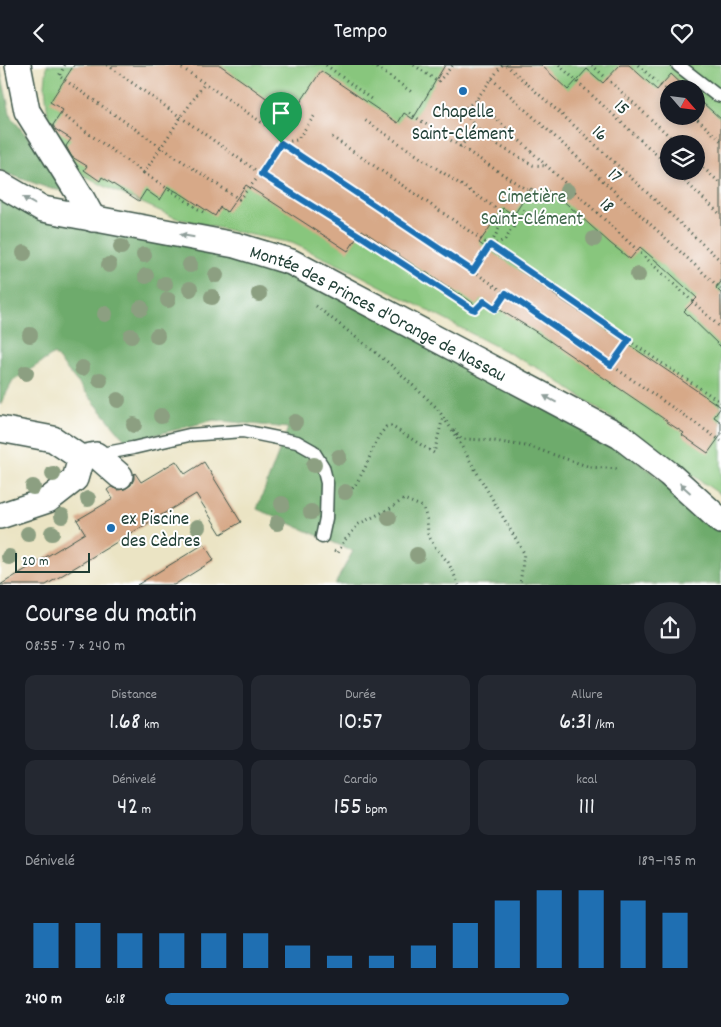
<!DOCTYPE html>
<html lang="fr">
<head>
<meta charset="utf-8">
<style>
	body { margin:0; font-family:Dekko,sans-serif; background:#242831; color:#f1f3f6; height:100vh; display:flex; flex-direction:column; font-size:19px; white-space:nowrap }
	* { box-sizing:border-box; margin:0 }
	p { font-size:16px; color:#9ea1a6 }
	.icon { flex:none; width:28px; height:28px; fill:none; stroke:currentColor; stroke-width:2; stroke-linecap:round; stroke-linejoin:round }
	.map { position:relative; height:520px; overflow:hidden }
	.drawer { display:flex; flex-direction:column; background:#171b24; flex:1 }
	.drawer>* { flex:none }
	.needle { width:32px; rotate:118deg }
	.buttons { position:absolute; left:660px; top:15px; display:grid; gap:10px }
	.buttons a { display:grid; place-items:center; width:45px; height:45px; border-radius:50%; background:#171b24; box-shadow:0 2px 8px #0003; font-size:25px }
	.scale { position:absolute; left:15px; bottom:12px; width:75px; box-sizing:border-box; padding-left:5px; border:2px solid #1f3d34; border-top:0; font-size:14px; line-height:18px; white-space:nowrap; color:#1f3d34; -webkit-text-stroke:4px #fff; paint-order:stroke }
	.pin { position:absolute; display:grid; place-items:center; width:42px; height:42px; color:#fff; margin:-51px -21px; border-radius:50% 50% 50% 0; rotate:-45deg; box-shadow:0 0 5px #0007 }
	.pin .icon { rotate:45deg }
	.round { display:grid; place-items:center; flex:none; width:52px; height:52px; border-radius:26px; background:#242831 }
	.head { display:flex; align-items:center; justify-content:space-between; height:85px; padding:0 25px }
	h1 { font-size:28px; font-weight:600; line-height:38px }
	.figures { display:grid; grid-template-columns:repeat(3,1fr); gap:8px; height:85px; padding:5px 25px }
	.figures div { display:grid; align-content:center; border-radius:10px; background:#242831; text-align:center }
	.figures b { font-size:25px; font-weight:600 }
	.figures small { font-size:14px; font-weight:400 }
	.figures p { font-size:14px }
	.chart { height:140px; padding:10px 25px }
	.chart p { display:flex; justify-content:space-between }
	.chart svg { width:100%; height:90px; margin-top:5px; stroke:#1f6fb2; stroke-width:6 }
	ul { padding:0 25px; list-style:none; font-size:16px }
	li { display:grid; grid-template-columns:80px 60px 1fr; align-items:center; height:38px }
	li i { height:12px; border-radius:6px; background:#1f6fb2 }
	header { display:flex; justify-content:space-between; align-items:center; height:65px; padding:0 25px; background:#171b24; font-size:22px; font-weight:600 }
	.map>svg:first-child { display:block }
</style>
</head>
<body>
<header><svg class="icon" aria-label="back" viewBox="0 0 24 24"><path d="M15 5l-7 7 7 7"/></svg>Tempo<svg class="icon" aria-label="heart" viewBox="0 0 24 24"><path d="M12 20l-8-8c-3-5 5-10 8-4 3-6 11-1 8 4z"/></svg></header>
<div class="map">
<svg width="721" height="520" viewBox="0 0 721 520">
	<rect width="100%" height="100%" fill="#fff"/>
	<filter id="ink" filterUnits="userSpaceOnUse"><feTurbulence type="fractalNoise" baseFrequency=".02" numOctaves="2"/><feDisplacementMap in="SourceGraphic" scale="10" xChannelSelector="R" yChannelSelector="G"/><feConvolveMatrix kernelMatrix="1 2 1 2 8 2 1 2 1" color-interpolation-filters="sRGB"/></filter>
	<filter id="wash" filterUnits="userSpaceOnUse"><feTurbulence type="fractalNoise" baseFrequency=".0096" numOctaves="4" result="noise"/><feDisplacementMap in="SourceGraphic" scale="20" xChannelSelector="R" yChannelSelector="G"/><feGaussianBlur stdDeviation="1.12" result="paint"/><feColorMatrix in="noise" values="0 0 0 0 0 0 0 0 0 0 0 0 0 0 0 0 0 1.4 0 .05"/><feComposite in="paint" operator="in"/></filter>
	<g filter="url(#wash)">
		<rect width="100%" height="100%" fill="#ebe4c4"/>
		<path fill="#88c67d" stroke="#548258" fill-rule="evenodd" d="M 47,0 L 721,0 L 721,430 L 545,307 L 352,206 L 292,178 L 227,165 L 176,153 L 106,122 L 74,105 L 50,74 L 45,20 ZM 669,24 L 696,24 L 696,51 L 669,51 ZM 669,79 L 696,79 L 696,106 L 669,106 Z"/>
		<path fill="#6eab6c" stroke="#467450" d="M 0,3 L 11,52 L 75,129 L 48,123 L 3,107 L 0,104 Z
			M 0,125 L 234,187 L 339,230 L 617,379 L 721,464 L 721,519 L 335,519 L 353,486 L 257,444 L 288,363 L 214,355 L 127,377 L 54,289 L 13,316 L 0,340 Z"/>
		<g id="blocks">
			<path fill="#d7a988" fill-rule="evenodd" d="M 74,0 L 220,0 L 276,40 L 276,39 L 292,50 L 321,6 L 398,58 L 404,48 L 413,54 L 445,0 L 541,0 L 568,25 L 587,4 L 603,18 L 620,0 L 629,0 L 657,25 L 671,9 L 687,24 L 669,24 L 669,51 L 696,51 L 696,32 L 721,54 L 721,217 L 716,223 L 721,228 L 721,282 L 684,246 L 697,233 L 661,200 L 640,182 L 630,194 L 610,178 L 559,132 L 558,133 L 546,124 L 541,130 L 531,123 L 514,150 L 503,143 L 479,178 L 544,222 L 553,228 L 553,229 L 591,254 L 721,342 L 714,352 L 721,357 L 721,370 L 708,388 L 682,370 L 684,368 L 667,357 L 667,356 L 538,268 L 482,234 L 477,241 L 459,228 L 458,229 L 449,222 L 448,223 L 426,207 L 425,208 L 362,165 L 348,186 L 246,120 L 227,147 L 220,142 L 215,151 L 183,130 L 168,122 L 160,135 L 146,125 L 139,136 L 102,112 L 100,116 L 84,105 L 87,101 L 72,92 L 66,81 L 71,74 L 55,64 L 53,60 L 63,45 L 50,37 ZM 669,79 L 696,79 L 696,106 L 669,106 Z
				M 176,396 L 185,409 L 204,397 L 241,457 L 221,469 L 196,429 L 46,520 L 0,520 L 85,468 L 77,455 L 113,434 L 107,425 L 111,422 L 118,425 L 125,424 L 131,420 L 134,414 L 134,409 L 135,408 L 141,417 Z
				M 204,479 L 214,495 L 174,520 L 137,520 Z"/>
		</g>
	</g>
	<g filter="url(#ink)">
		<use href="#blocks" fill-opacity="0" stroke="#3e564a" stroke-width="1"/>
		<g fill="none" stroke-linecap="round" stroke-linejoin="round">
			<g stroke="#3e564a" stroke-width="15">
				<path id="service" d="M 678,0 L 715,29 L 721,31
					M 96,390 L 133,383 L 189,370 L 243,366 L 297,377 L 313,386 L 323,402 L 327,418 L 326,453 L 322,472"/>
			</g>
			<g stroke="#3e564a" stroke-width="28">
				<g id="minor">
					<path d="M 18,0 L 27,46 L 82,134 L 93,154"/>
					<path id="s1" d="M 0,119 L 43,144 L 235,180 L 291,197 L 620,371 L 669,409 L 721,456"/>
					<path d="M 0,364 L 53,374 L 81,393 L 96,390 L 120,411"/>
					<path d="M 0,451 L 48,435 L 75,414 L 81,393"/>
				</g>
			</g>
			<path stroke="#3e564a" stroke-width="3" stroke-dasharray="1 4" stroke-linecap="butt" d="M 65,0 L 59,11 L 161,82 L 239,134 L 261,109 L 362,172 L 472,244 L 475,245 L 484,237 L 495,244 L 506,228
				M 107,0 L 261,109 L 281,78 L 297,75 L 315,50
				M 178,0 L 277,68 L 281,78 L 473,206 L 490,181 L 506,150 L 363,54
				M 326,0 L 371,34
				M 373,0 L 413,28
				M 414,0 L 438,17 L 453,0
				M 502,0 L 476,35 L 463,45 L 476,63 L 496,79 L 533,100 L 547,101
				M 506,0 L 588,73 L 721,196
				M 559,0 L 669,101
				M 592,0 L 678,79
				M 638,0 L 669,28
				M 492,14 L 721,224
				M 476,35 L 721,263
				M 409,48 L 527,125
				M 61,49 L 144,108
				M 694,51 L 721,76
				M 332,72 L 660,297 L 721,337
				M 460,82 L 476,63
				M 696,96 L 721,119
				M 674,106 L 721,150
				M 203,147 L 144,108 L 181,52 L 205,18
				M 491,180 L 505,175 L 526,143
				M 473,206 L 611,300 L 721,376
				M 316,241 L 390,299 L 437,343 L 452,365 L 524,488 L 520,520
				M 611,300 L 629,275
				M 454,365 L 461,374 L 488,375 L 531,382 L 590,402 L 620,404
				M 346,431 L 356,419 L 365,403 L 378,372 L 386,362 L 391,361 L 434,388 L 443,352
				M 334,486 L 338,488 L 344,476 L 359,459 L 389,444 L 404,434 L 423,442 L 427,454 L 428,469 L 434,481 L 448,497 L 459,520"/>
			<use href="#service" stroke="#fff" stroke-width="12"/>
			<use href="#minor" stroke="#fff" stroke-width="25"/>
		</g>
		<g fill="#8c9f81">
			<circle cx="567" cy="126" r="8"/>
			<circle cx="594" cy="174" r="8"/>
			<circle cx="121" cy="182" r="8"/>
			<circle cx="24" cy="188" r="8"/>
			<circle cx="144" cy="190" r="8"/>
			<circle cx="109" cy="200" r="8"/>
			<circle cx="190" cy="200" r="8"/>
			<circle cx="216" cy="210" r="8"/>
			<circle cx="638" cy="210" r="8"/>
			<circle cx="146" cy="211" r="8"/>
			<circle cx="165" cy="219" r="8"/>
			<circle cx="190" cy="224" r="8"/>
			<circle cx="259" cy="229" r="8"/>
			<circle cx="212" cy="232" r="8"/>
			<circle cx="168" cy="235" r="8"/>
			<circle cx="141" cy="243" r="8"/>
			<circle cx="105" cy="249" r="8"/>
			<circle cx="30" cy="270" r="8"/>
			<circle cx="131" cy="271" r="8"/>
			<circle cx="157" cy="271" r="8"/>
			<circle cx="82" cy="303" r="8"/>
			<circle cx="26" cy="308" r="8"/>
			<circle cx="100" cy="315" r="8"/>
			<circle cx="118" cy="335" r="8"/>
			<circle cx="161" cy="351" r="8"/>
			<circle cx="295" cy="357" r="8"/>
			<circle cx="134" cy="360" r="8"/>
			<circle cx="339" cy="392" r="8"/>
			<circle cx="314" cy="400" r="8"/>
			<circle cx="53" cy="409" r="8"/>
			<circle cx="33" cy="422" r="8"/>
			<circle cx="345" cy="427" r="8"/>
			<circle cx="88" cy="434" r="8"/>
			<circle cx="282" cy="439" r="8"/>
			<circle cx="311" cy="447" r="8"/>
			<circle cx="62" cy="451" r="8"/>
			<circle cx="389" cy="453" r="8"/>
			<circle cx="277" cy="458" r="8"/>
			<circle cx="198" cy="462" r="8"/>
			<circle cx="52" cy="468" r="8"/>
			<circle cx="28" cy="469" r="8"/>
			<circle cx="417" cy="490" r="8"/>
			<circle cx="9" cy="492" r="8"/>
		</g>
		<defs><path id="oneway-solid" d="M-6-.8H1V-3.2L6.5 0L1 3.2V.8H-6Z" transform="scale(1.25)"/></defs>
		<g fill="#8f9e9a">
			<use href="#oneway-solid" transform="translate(29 136) rotate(-150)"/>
			<use href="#oneway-solid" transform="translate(187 171) rotate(-170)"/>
			<use href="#oneway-solid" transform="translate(550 334) rotate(-152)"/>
			<use href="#oneway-solid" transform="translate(685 423) rotate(-138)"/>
		</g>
	</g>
	<g fill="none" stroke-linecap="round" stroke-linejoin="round" filter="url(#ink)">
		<g stroke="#fff" stroke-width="10">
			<path id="route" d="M 281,78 L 473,206 L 490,180 L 629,275 L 611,300 L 506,228 L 495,244 L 484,236 L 475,245 L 472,244 L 362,172 L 261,109 Z"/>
		</g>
		<use href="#route" stroke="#1f6fb2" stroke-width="6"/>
	</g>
	<g fill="#1f6fb2" stroke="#fff" stroke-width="2">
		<circle cx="463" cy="26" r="5"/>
		<circle cx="111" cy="463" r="5"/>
	</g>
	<g text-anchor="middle" stroke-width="4" stroke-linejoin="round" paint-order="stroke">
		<g font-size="19" fill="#1f3d34" stroke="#fff">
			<text transform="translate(623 41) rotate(43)" y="7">15</text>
			<text transform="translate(601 67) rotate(42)" y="7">16</text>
			<text transform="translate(616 109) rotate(42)" y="7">17</text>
			<text transform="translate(608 139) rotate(43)" y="7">18</text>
			<text dy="7" stroke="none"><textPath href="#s1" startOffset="404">Montée des Princes d'Orange de Nassau</textPath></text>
		</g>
		<g font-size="19" fill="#1f3d34" stroke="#fff">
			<text x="463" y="52">Chapelle<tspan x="463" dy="22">Saint-Clément</tspan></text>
			<text x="121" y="459" text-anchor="start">ex Piscine<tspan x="121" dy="22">des Cèdres</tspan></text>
		</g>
		<g font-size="19" fill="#3e664a" stroke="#fff">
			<text x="532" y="137">Cimetière<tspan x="532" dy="22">Saint-Clément</tspan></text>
		</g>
	</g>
</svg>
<div class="buttons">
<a><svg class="needle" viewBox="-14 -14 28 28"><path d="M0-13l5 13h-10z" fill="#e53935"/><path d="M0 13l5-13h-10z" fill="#9ea1a6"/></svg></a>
<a><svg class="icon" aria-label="layers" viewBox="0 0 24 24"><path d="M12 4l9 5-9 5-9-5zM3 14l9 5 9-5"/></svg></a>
</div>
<div class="scale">20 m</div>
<div class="pin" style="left:281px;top:78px;background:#1e9e55"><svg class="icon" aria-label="arrive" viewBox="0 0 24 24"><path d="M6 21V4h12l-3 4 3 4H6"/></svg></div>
</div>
<section class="drawer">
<div class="head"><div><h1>Course du matin</h1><p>08:55 · 7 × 240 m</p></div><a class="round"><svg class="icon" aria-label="share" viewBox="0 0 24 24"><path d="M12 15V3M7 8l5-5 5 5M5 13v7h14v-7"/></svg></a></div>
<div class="figures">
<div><p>Distance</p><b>1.68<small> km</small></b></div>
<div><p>Durée</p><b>10:57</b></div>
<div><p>Allure</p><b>6:31<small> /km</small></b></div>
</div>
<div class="figures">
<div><p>Dénivelé</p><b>42<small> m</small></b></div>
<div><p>Cardio</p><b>155<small> bpm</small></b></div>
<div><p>kcal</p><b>111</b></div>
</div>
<div class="chart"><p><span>Dénivelé</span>189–195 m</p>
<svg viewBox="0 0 160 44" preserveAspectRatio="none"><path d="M5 44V22M15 44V22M25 44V27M35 44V27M45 44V27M55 44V27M65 44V33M75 44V38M85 44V38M95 44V33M105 44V22M115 44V11M125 44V6M135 44V6M145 44V11M155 44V17"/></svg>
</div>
<ul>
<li><b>240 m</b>6:18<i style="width:76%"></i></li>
</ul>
</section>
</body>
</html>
